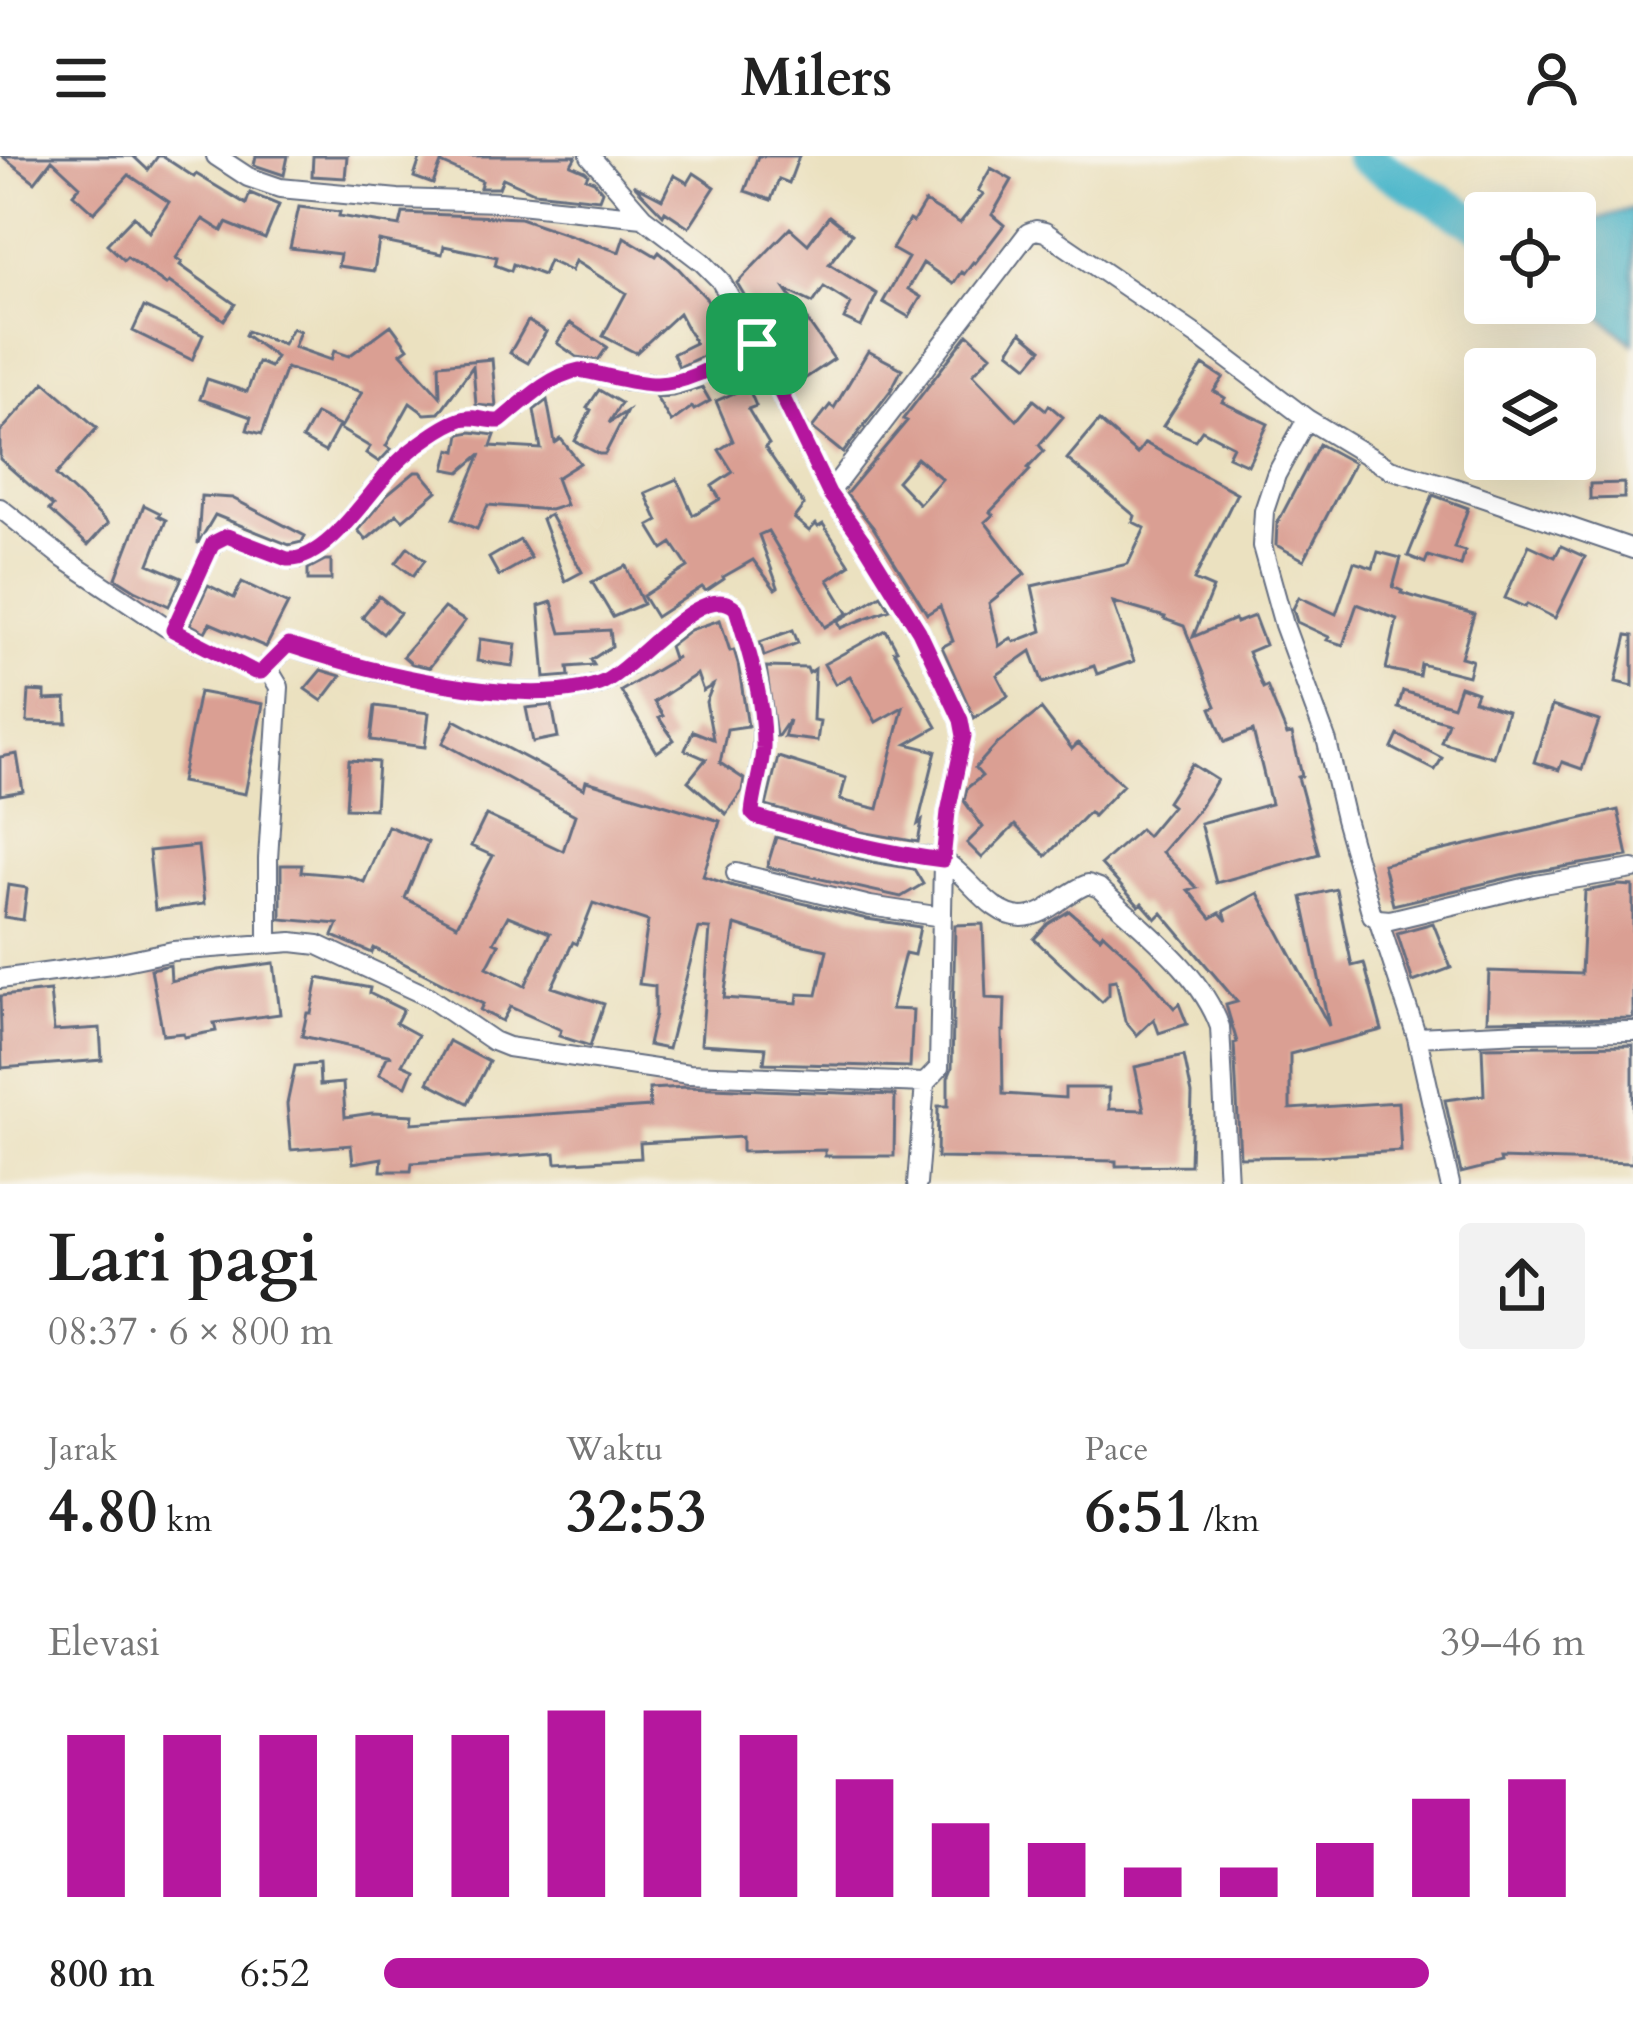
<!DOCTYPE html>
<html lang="id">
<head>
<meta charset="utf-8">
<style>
	body { margin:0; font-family:Cardo,serif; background:#f2f2f2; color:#222; height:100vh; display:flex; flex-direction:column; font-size:45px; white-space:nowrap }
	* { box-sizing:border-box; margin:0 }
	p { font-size:39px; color:#767676 }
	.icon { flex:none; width:66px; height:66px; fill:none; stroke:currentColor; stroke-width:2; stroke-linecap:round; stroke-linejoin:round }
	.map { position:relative; height:1028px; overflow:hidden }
	.drawer { display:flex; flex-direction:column; background:#fff; flex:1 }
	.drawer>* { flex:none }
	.buttons { position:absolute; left:1464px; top:36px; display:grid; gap:24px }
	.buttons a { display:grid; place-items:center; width:132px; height:132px; border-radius:12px; background:#fff; box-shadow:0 12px 48px #0002; font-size:60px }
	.pin { position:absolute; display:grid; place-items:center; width:102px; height:102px; color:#fff; margin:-51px; border-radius:24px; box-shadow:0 6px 18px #0006 }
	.round { display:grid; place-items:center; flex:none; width:126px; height:126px; border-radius:12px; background:#f2f2f2 }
	.summary { display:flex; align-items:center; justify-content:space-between; height:204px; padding:0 48px }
	h1 { font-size:66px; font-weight:600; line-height:90px }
	.stats { display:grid; grid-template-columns:repeat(3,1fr); gap:18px; height:204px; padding:12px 48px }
	.stats div { display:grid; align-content:center }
	.stats b { font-size:60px; font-weight:600 }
	.stats small { font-size:33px; font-weight:400 }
	.stats p { font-size:33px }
	.chart { height:336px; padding:24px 48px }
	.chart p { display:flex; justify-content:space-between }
	.chart svg { width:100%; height:216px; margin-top:12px; stroke:#b5179e; stroke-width:6 }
	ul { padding:0 48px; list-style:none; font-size:39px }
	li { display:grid; grid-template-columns:192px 144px 1fr; align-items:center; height:90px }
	li i { height:30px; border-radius:15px; background:#b5179e }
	header { display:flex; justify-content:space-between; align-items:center; height:156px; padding:0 48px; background:#fff; font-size:54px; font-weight:600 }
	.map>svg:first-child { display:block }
</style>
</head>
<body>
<header><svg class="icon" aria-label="menu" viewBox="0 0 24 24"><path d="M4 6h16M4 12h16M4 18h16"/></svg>Milers<svg class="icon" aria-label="person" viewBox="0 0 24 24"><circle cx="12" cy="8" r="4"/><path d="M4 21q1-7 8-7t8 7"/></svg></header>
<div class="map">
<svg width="1633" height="1028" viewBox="0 0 1633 1028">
	<rect width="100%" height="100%" fill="#f7f3e8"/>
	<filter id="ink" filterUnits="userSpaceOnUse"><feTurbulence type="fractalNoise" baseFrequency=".00833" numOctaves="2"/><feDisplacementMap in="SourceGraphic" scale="24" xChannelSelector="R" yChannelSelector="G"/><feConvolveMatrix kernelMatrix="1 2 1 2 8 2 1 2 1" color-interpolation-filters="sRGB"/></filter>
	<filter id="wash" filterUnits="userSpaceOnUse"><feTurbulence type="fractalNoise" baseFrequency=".004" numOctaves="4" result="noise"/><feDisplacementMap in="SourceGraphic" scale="48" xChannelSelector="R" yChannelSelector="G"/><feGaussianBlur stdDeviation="2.7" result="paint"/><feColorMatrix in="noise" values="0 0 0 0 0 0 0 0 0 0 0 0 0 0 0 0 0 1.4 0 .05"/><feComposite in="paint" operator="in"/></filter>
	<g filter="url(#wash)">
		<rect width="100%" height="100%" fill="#ebe1c0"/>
		<path fill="#4db7cb" stroke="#347394" stroke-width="3" d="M 1633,52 L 1633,187 L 1575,140 L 1575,70 Z"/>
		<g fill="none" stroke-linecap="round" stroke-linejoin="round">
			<path stroke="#4db7cb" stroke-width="36" d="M 1362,0 L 1485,72"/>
		</g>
		<g id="blocks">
			<path fill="#da9f93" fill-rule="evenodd" d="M 2,0 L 133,0 L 148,14 L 158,0 L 162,0 L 194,21 L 196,18 L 246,48 L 250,37 L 279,49 L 265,83 L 226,67 L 222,75 L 203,63 L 176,102 L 182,106 L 180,109 L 235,148 L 224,164 L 169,126 L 166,129 L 127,101 L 124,104 L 107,88 L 134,60 L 149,76 L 169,46 L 129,19 L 94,57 L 73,38 L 80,30 L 52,4 L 35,26 Z
				M 256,0 L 288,0 L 284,19 L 254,9 Z
				M 313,0 L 347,0 L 345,22 L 312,20 Z
				M 421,0 L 576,0 L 571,9 L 585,15 L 588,18 L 586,22 L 594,25 L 602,35 L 599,43 L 534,36 L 503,22 L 499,32 L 480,32 L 482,25 L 441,7 L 433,28 L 414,21 Z
				M 758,0 L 799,0 L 789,27 L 779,23 L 771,44 L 745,35 Z
				M 991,12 L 1012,24 L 992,59 L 1004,69 L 975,107 L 973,106 L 964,118 L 961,116 L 953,128 L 923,107 L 908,133 L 921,141 L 909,161 L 883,146 L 908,102 L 892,93 L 909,64 L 913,66 L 925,46 L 960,67 L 983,38 L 978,35 Z
				M 694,17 L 715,31 L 689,71 L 665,55 L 663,59 L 633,28 L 662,43 L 674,19 L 688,27 Z
				M 299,51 L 340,56 L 339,60 L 400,70 L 403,57 L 520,62 L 619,96 L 624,81 L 656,100 L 659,96 L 678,112 L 706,142 L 728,188 L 679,211 L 673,198 L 695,187 L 679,157 L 636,197 L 603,180 L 626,137 L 575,105 L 571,115 L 549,105 L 543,119 L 513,108 L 511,115 L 495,109 L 497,101 L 444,90 L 442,98 L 379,85 L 374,115 L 338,110 L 340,98 L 290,92 Z
				M 829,60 L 852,78 L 829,108 L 877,138 L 861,171 L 844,163 L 851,148 L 824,131 L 813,147 L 786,134 L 834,203 L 797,228 L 780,204 L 797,192 L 761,145 L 752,152 L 737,127 L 790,72 L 808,88 Z
				M 144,151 L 203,179 L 192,204 L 133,175 Z
				M 528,165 L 546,176 L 528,207 L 510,197 Z
				M 570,167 L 607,191 L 598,204 L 577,201 L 557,187 Z
				M 391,169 L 408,192 L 401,197 L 440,240 L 439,208 L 492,203 L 496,251 L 476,249 L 473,210 L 439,257 L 425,258 L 410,247 L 386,290 L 391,293 L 379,306 L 366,297 L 370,291 L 340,273 L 362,236 L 286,212 L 262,278 L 247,274 L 251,261 L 200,243 L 207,223 L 247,236 L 258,206 L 270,211 L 276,201 L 245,179 L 247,175 L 283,188 L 292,172 L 300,175 L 294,191 L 331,204 L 334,195 L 349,200 Z
				M 1021,176 L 1042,193 L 1028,210 L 1009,195 Z
				M 968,178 L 991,199 L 973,218 L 1017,264 L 1034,244 L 1046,254 L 1049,249 L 1063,261 L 1039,289 L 1044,295 L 1028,312 L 1030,314 L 990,356 L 993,359 L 985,366 L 1025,418 L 989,447 L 999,490 L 1011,482 L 1014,486 L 1042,475 L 1032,430 L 1128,408 L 1145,372 L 1133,366 L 1135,360 L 1067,303 L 1099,265 L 1137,298 L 1145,287 L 1237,337 L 1194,424 L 1213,432 L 1193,481 L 1235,463 L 1236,467 L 1254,460 L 1265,489 L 1248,496 L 1263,532 L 1267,530 L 1287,579 L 1292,578 L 1302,620 L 1298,621 L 1319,698 L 1216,727 L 1200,667 L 1271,648 L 1253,575 L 1225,586 L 1211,552 L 1216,550 L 1184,470 L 1164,463 L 1165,461 L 1113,446 L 1134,505 L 1097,518 L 1094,510 L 1043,527 L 1031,495 L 997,519 L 1008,540 L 974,562 L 942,491 L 953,485 L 940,450 L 927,458 L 873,371 L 846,338 L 907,265 L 903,263 ZM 917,302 L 942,323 L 919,348 L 897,325 Z
				M 868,195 L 902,213 L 891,234 L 843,297 L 812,272 L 830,249 L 834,252 Z
				M 1203,209 L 1223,222 L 1214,235 L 1225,242 L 1222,246 L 1268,268 L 1248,309 L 1228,300 L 1233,290 L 1202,274 L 1195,284 L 1163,270 Z
				M 45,226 L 97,272 L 56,319 L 108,367 L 88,389 L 49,354 L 53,350 L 0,303 L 0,276 Z
				M 702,231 L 710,245 L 694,254 L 692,251 L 671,266 L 656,241 L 673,240 Z
				M 748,231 L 756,250 L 748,253 L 769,288 L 765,291 L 804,349 L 794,362 L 809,375 L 816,368 L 818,371 L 823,368 L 850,409 L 828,424 L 848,457 L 825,471 L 768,375 L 759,379 L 778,431 L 775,433 L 753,404 L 723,421 L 724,423 L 706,435 L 702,431 L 656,461 L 643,440 L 688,411 L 672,387 L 663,393 L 649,370 L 658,365 L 645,337 L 677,323 L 693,359 L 720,343 L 712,330 L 733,316 L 719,294 L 733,285 L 716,245 Z
				M 599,234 L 621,247 L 609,267 L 627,255 L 605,298 L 599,298 L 575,285 L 591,254 L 587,252 Z
				M 547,244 L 555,287 L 561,283 L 580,307 L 556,322 L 566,349 L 550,354 L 488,349 L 477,373 L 453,363 L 481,298 L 460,316 L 445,313 L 450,293 L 457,295 L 460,278 L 471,276 L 495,279 L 491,290 L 541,293 L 534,254 Z
				M 316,258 L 339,270 L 325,296 L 302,283 Z
				M 1319,288 L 1354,307 L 1304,404 L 1276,389 L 1277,368 Z
				M 415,316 L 421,316 L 437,335 L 403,364 L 397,358 L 366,384 L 358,374 L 386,340 Z
				M 1624,327 L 1624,342 L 1590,343 L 1590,328 Z
				M 1433,339 L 1468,352 L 1454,392 L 1465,395 L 1461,410 L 1428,400 L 1425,407 L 1408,400 Z
				M 201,340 L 232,342 L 305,380 L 302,386 L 289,389 L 215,359 L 198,388 Z
				M 144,349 L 160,357 L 158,360 L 166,364 L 149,408 L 182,422 L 169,450 L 135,434 L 116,422 Z
				M 550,359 L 582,416 L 565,425 L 542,363 Z
				M 520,384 L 531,402 L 499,420 L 489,402 Z
				M 1529,389 L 1555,401 L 1561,390 L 1585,401 L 1555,462 L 1527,448 L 1525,451 L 1505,442 Z
				M 408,391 L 425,404 L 413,420 L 396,407 Z
				M 1378,396 L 1401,402 L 1393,431 L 1402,435 L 1401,437 L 1474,458 L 1461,501 L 1472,504 L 1468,520 L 1421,508 L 1419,520 L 1386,513 L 1397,463 L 1357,448 L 1343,489 L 1327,484 L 1329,481 L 1297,466 L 1293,453 L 1299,441 L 1336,458 L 1354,406 L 1373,412 Z
				M 325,404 L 331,404 L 331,424 L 308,424 L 308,413 Z
				M 626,410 L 643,448 L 613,461 L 592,426 Z
				M 242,426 L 288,448 L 266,491 L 210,467 L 205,476 L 190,468 L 208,429 L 234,442 Z
				M 881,439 L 890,453 L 841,472 L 838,465 Z
				M 379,440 L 400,457 L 383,478 L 362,461 Z
				M 552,446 L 561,477 L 610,474 L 612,490 L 591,504 L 594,509 L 568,511 L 569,520 L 545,522 L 539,450 Z
				M 444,452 L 465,465 L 429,512 L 412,508 L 403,500 Z
				M 720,464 L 730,495 L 734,494 L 738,507 L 748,570 L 727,573 L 720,607 L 744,623 L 742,635 L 726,658 L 688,625 L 706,603 L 685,594 L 693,575 L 713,583 L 706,546 L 713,529 L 703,535 L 697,518 L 654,546 L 663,560 L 659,562 L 674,584 L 657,596 L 621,535 L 678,501 L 673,502 L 669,490 L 690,474 Z
				M 793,474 L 798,487 L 764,500 L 760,486 Z
				M 886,474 L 897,494 L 894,495 L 937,571 L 907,588 L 936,595 L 918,668 L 922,665 L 918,686 L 861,676 L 766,650 L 778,601 L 846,622 L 840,644 L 878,653 L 903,551 L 876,566 L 850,520 L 835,528 L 824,508 Z
				M 1627,479 L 1633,480 L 1633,530 L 1616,526 Z
				M 480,483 L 516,488 L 513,510 L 477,505 Z
				M 766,511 L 807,512 L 809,517 L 815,513 L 813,564 L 820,565 L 817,585 L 784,581 L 789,564 L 778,580 L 776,580 Z
				M 321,514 L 341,520 L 322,545 L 305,533 Z
				M 1460,530 L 1477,536 L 1474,544 L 1507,555 L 1493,601 L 1441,586 L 1448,566 L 1398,552 L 1403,535 L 1453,550 Z
				M 29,535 L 45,536 L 45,544 L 66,543 L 67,567 L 27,566 Z
				M 199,536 L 263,548 L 245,638 L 181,626 Z
				M 552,549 L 558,581 L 533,586 L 526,552 Z
				M 375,550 L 429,557 L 425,591 L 371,584 Z
				M 1552,550 L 1599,565 L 1582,613 L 1562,606 L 1559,614 L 1534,606 Z
				M 1041,553 L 1072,593 L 1078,587 L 1123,629 L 1093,660 L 1089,656 L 1046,700 L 1015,669 L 982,702 L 967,687 L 983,671 L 964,645 L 967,632 L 982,620 L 975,612 L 996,589 Z
				M 455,564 L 584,633 L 586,625 L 720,665 L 703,720 L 733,730 L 867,763 L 920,771 L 914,799 L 905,797 L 891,853 L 913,854 L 910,911 L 764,907 L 766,892 L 701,888 L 710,773 L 699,772 L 668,893 L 648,889 L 655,858 L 655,830 L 639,828 L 648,765 L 593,747 L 577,788 L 573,786 L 552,831 L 604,848 L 590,890 L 559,880 L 561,874 L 510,851 L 502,865 L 480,854 L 483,848 L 374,792 L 372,797 L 333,780 L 338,768 L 281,763 L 281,709 L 302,709 L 301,716 L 349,720 L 364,726 L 388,670 L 428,686 L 405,742 L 457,769 L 493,700 L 471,690 L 486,659 L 563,695 L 575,659 L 443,587 ZM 508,760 L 550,777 L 525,830 L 487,811 L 499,788 L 494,786 ZM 735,769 L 786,785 L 827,794 L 817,839 L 798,838 L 797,847 L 724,842 Z
				M 1398,579 L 1442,602 L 1435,614 L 1392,592 Z
				M 17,598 L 23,635 L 0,639 L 0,601 Z
				M 349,604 L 378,606 L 375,653 L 346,652 Z
				M 1192,608 L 1217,624 L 1197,655 L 1162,696 L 1197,732 L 1188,734 L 1211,762 L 1220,757 L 1227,765 L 1224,755 L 1258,737 L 1329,870 L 1302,741 L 1336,733 L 1352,810 L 1364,807 L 1382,874 L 1290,898 L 1290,953 L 1398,946 L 1401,995 L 1315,1000 L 1240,1001 L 1234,887 L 1237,886 L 1226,849 L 1237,846 L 1162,757 L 1156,763 L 1142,747 L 1139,750 L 1101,708 L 1140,673 L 1147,680 L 1172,650 L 1167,646 Z
				M 1618,654 L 1628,700 L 1533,716 L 1393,749 L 1383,708 Z
				M 776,681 L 872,706 L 914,713 L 923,728 L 901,741 L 767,711 Z
				M 198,690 L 204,748 L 155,754 L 149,695 Z
				M 8,729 L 27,732 L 23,764 L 4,761 Z
				M 1618,729 L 1633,730 L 1633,862 L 1487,864 L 1489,815 L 1581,818 L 1585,735 Z
				M 1069,755 L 1100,781 L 1103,777 L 1137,808 L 1174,852 L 1179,848 L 1187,868 L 1159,877 L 1154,863 L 1137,879 L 1125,865 L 1116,824 L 1109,825 L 1109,839 L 1102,846 L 1034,783 L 1048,768 Z
				M 1433,767 L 1451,812 L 1413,826 L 1397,777 Z
				M 983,768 L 986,842 L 1005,843 L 1004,875 L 1002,875 L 1003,938 L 1065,942 L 1065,932 L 1109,932 L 1109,953 L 1144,954 L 1135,911 L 1184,900 L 1192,938 L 1190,1009 L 1116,1010 L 1116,1005 L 937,1002 L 938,950 L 948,950 L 948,922 L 952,912 L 955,769 Z
				M 274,807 L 280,858 L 214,867 L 216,875 L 184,881 L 183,877 L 163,879 L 151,813 L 170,809 L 171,825 L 219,814 Z
				M 318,822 L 370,832 L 369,837 L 403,854 L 396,867 L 418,879 L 402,908 L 413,913 L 406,930 L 379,918 L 387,901 L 392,900 L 302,880 L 307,857 L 311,857 Z
				M 50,835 L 54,875 L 100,872 L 102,904 L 2,912 L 0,840 Z
				M 449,885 L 489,906 L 468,947 L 428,926 Z
				M 1633,889 L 1633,1007 L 1500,1003 L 1501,1007 L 1461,1017 L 1445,944 L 1484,939 L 1482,891 Z
				M 319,908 L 320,929 L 343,927 L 345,961 L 372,957 L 413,959 L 412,967 L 650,951 L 649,933 L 686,931 L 895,939 L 894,1000 L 825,1000 L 825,994 L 742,996 L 742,981 L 640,987 L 641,1002 L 556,1007 L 555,997 L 412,1007 L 411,1015 L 381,1015 L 382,1002 L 353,1007 L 351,989 L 291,994 L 287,948 L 295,910 Z"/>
		</g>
	</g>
	<g filter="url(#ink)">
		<use href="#blocks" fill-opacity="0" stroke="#646d80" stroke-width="3"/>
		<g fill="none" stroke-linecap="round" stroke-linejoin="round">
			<g stroke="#646d80" stroke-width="22">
				<path id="street" d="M 590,0 L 643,61
					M 1307,263 L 1276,319 L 1264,355 L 1262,390 L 1284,469 L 1327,586 L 1345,663 L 1372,759 L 1378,763 L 1390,764 L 1536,729 L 1633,713
					M 829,337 L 1028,77 L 1036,74 L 1045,76 L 1199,181 L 1307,263 L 1390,313 L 1452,331 L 1633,393
					M 0,352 L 63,402 L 166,471 L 255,516 L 261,516 L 288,489 C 366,516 521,553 599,528 C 631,518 704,419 736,453 C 750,498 764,544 762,592 C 762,614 754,635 752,657 L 756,661 C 801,675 846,687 892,697 C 909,701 933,698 947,707 C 970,722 991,760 1022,761 C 1047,761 1065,736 1088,728 L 1099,732 C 1142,773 1200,815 1220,871 L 1228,1028
					M 173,474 L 213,387 L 227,380 L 287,403 C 328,406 372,331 398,305 C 412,292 445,268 462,263 C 474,260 488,266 500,265 C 523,246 549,220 579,214 C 605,218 631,228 657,228 C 692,227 727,203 757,188
					M 267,511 L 279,531 L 268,703 L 268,788
					M 736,717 L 870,750 L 942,761
					M 1378,763 L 1417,881 L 1450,1028
					M 0,823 L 111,808 L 173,795 L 292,786 L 318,789 L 427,840 L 493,885 L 508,891 L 689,918 L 925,927 L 939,912 L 943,704 L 948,656 L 964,580 L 961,564 L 919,475 L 862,383 L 829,337 L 757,188 L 720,124 L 702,106 L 643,61 L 500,46 L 398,43 L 280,32 L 248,21 L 216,0
					M 1417,881 L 1522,876 L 1633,875
					M 917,1028 L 925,927"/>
			</g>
			<use href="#street" stroke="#fff" stroke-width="18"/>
		</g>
	</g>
	<g fill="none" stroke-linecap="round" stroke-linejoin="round" filter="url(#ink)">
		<g stroke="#fff" stroke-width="24">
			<path id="route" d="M 757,188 L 829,337 L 862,383 L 919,475 L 961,564 L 964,580 L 948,656 L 943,704 C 879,696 818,680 756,661 L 752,657 C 754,635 762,614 763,592 C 764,544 750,498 736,453 C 704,419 631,518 599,528 C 519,554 368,515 288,489 L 261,516 L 255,516 L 173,474 L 213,387 L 227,380 L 287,403 C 328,406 372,331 399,305 C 412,292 445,268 462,263 C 474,259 488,266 500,265 C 523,246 549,220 579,214 C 605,218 631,228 657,228 C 692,227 726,203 757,188 Z"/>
		</g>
		<use href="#route" stroke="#b5179e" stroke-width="15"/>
	</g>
</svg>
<div class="buttons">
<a><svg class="icon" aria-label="locate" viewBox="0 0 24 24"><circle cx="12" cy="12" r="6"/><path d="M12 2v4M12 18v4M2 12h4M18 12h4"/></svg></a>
<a><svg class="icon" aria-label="layers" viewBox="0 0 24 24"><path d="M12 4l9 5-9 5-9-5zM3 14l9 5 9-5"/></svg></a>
</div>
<div class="pin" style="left:757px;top:188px;background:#1e9e55"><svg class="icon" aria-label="arrive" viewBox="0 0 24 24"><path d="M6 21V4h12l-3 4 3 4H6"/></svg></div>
</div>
<section class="drawer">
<div class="summary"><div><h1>Lari pagi</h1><p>08:37 · 6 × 800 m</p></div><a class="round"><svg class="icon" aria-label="share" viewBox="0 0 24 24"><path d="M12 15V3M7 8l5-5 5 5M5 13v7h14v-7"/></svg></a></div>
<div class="stats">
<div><p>Jarak</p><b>4.80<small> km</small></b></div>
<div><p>Waktu</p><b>32:53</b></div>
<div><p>Pace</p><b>6:51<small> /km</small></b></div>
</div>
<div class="chart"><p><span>Elevasi</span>39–46 m</p>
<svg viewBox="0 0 160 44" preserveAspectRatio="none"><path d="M5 44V11M15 44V11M25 44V11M35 44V11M45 44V11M55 44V6M65 44V6M75 44V11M85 44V20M95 44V29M105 44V33M115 44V38M125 44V38M135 44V33M145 44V24M155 44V20"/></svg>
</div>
<ul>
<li><b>800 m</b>6:52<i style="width:87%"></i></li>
</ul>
</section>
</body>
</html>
